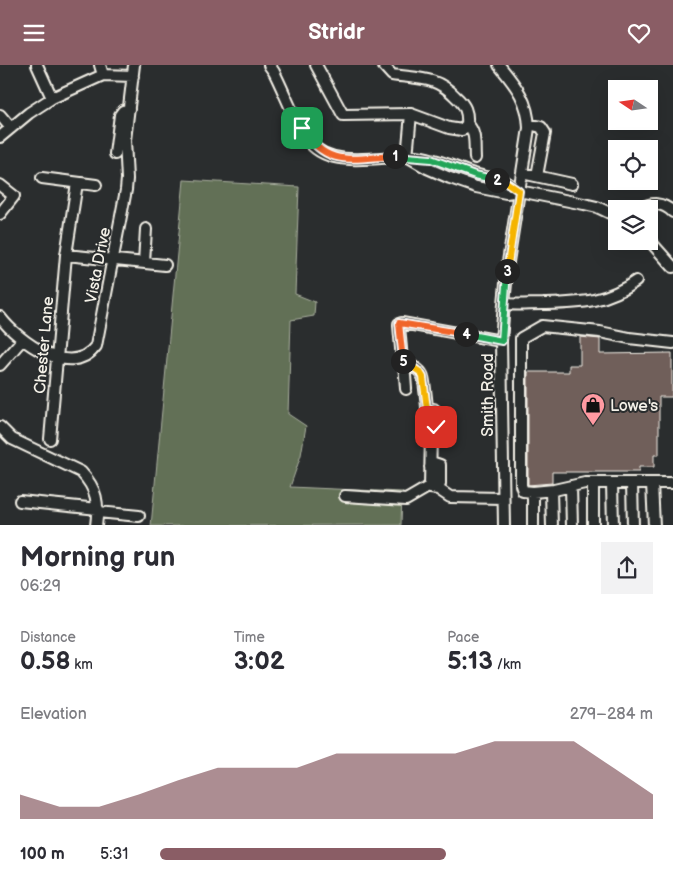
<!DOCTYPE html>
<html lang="en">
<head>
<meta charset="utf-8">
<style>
	body { margin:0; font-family:"Balsamiq Sans",sans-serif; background:#f2f2f3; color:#2b2b33; height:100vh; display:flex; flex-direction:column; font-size:19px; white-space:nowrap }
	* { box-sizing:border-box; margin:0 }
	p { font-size:16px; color:#7c7c81 }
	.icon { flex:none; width:28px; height:28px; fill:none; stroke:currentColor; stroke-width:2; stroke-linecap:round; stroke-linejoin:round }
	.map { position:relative; height:460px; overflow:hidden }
	.details { display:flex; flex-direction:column; background:#fff; flex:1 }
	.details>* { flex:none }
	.needle { width:32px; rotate:283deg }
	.buttons { position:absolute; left:608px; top:15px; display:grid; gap:10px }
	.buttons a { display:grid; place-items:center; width:50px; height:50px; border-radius:0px; background:#fff; box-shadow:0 5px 20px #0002; font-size:25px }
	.pin { position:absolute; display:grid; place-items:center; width:42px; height:42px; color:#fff; margin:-21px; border-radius:10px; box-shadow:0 2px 8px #0006 }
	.km { position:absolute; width:25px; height:25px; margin:-12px; border-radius:50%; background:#222; color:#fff; font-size:14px; line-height:25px; text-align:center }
	.round { display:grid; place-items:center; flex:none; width:52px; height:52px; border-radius:0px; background:#f2f2f3 }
	.overview { display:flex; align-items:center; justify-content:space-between; height:85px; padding:0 20px }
	h1 { font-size:28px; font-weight:800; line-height:38px }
	.metrics { display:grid; grid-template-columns:repeat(3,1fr); gap:8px; height:85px; padding:5px 20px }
	.metrics div { display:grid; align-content:center }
	.metrics b { font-size:25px; font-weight:800 }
	.metrics small { font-size:14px; font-weight:400 }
	.metrics p { font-size:14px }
	.chart { height:140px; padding:10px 20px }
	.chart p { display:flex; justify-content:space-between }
	.chart svg { width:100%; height:90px; margin-top:5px; fill:#8a5d65; opacity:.7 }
	ul { padding:0 20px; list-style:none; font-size:16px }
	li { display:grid; grid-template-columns:80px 60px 1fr; align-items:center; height:38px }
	li i { height:12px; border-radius:6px; background:#8a5d65 }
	header { display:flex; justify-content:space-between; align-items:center; height:65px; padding:0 20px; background:#8a5d65; color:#fff; font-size:22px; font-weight:800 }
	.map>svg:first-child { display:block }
</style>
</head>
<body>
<header><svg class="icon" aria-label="menu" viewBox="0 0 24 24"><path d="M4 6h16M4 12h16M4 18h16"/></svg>Stridr<svg class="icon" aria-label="heart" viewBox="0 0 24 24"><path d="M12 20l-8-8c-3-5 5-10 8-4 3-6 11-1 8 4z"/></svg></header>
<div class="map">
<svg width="673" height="461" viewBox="0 0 673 461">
	<rect width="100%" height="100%" fill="#2a2d2e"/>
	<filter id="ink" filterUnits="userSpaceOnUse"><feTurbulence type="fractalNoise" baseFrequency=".02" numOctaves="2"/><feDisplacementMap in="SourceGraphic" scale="10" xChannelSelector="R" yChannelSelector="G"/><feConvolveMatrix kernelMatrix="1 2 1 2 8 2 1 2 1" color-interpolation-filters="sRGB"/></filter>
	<g filter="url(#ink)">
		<path fill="#627057" stroke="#abb0a0" d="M 184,115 L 299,122 L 295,229 L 315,237 L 314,251 L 291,255 L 288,349 L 306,361 L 301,390 L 290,422 L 402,427 L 401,460 L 151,461 Z"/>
		<path fill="#705e5a" stroke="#f4f1e8" d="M 580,272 L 600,274 L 600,289 L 672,288 L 672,332 L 659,332 L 659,390 L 654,390 L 654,402 L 639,402 L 639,407 L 552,407 L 552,418 L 528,420 L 528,307 L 569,307 L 569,300 L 580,300 Z"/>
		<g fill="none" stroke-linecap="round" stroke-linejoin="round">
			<g stroke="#f4f1e8" stroke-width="14">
				<path id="minor" d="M 37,0 L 52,33
					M 100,0 L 103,10
					M 269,0 L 274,7 C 284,26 297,62 310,78 C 333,105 384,90 416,91 C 436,93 455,103 474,109 C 484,112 494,113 504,116 C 509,118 514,123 519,126
					M 316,0 L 343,50 L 411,49 L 449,63 L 462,65 L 467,59 C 468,47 465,40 456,32 C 436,11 419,14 392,10 L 383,0
					M 499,0 C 516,21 528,35 529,63 L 508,197 L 504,239 L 501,276 L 504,461
					M 0,50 L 11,63
					M 467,59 C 477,67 474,82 475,93
					M 529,59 L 541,62 L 545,68 L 537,111
					M 0,72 L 29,48 L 52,33 L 103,10 L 133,11
					M 115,89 L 120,50 L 123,46 L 129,44
					M 407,92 L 411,49
					M 410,93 L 427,103 L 450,113 L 476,122 L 506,128 L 519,126 L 584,139 L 597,142 L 616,151
					M 522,108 L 572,119
					M 42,113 L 96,120
					M 0,120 L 14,131 L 0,149
					M 639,144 C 652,137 662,137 673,147
					M 649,175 L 673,202
					M 66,190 L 165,200
					M 144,198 L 146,164
					M 504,239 C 517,240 530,239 543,239 C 579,238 606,238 636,216
					M 0,252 C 18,276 71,315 96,281 L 126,125 L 127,114 L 125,75 L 134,0
					M 501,276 L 402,258 L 399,259 L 399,261 L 402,295 C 408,301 420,302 423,312 C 424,314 427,340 427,344 C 426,353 422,358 431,365 L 430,423 L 438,424 L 450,432 L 502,433
					M 404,297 L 406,324
					M 0,300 L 22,275
					M 427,344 L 434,344 L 438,349 L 438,358 L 431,365
					M 0,362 L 12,374 L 81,407 C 97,424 99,438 96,461
					M 50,374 L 66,190 L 77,118
					M 430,402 L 434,398 L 440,400 L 440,419 L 438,424
					M 593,418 L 593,461
					M 612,418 L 613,461
					M 632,418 L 633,461
					M 652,418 L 654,461
					M 571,421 L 572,461
					M 551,426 L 552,461
					M 533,427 L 523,426 L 521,420 L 521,273 L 542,261 L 600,267 L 629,273 L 673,278
					M 345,431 L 406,435 L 430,421
					M 20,436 L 98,444
					M 98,447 L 139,451
					M 533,461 L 533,427 L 554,425 L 585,418 L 673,418"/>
			</g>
			<use href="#minor" stroke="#2a2d2e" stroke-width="10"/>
		</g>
	</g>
	<g fill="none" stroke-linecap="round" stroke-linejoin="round" filter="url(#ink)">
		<g stroke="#fff" stroke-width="10">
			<path id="split-1" d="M 302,63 C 327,104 353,93 395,91"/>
		</g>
		<g stroke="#fff" stroke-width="10">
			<path id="split-2" d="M 395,91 L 431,94 L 475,110 L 497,115"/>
		</g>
		<g stroke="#fff" stroke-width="10">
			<path id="split-3" d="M 497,115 L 506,117 L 519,126 L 507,206"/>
		</g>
		<g stroke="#fff" stroke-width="10">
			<path id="split-4" d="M 466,269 L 502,276 L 507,206"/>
		</g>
		<g stroke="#fff" stroke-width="10">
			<path id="split-5" d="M 403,296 L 399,258 L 466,269"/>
		</g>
		<g stroke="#fff" stroke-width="10">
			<path id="split-6" d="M 403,296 L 420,307 L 423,312 L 427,344 L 432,344 L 436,345 L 438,358 L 436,362"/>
		</g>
		<use href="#split-1" stroke="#f0652b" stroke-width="6"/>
		<use href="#split-2" stroke="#22a559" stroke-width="6"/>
		<use href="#split-3" stroke="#f5b400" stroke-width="6"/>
		<use href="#split-4" stroke="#22a559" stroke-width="6"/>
		<use href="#split-5" stroke="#f0652b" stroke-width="6"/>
		<use href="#split-6" stroke="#f5b400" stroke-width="6"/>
	</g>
	<defs>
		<g id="shop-pin" transform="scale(1.25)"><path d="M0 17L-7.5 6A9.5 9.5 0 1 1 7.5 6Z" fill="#ff9aa2" stroke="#2a2d2e"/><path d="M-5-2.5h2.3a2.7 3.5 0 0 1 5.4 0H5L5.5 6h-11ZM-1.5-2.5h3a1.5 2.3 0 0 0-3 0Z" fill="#111"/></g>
	</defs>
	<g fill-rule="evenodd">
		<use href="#shop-pin" x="593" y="340"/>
	</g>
	<g text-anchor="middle" stroke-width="4" stroke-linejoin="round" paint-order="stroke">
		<g font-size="16" fill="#f4f1e8" stroke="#2a2d2e">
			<text transform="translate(97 200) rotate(-79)" y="6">Vista Drive</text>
			<text transform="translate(43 280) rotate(-85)" y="6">Chester Lane</text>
			<text transform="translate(487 330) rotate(-90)" y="6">Smith Road</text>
		</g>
		<g font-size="16" fill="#f4f1e8" stroke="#2a2d2e" text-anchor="start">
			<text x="610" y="346">Lowe's</text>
		</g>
	</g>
</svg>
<div class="buttons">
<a><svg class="needle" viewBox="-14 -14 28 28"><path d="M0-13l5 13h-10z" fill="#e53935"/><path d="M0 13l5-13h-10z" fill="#7c7c81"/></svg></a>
<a><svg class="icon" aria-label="locate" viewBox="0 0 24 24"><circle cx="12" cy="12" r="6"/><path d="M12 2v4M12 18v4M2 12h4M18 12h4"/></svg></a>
<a><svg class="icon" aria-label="layers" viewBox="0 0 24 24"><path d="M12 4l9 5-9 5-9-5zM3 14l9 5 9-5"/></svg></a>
</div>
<div class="pin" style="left:302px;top:63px;background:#1e9e55"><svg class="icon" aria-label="arrive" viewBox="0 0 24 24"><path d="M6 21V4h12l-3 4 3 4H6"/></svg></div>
<div class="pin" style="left:436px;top:362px;background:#d93025"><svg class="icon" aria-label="check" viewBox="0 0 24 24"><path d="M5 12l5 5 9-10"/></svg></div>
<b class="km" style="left:395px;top:91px">1</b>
<b class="km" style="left:497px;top:115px">2</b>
<b class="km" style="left:507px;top:206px">3</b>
<b class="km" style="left:466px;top:269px">4</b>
<b class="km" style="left:403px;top:296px">5</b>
</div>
<section class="details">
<div class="overview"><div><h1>Morning run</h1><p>06:29</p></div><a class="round"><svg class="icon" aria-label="share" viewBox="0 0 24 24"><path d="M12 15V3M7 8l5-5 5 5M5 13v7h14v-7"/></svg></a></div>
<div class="metrics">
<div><p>Distance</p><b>0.58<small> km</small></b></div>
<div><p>Time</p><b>3:02</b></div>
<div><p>Pace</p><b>5:13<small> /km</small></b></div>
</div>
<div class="chart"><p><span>Elevation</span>279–284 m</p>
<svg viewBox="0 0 160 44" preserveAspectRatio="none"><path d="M0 44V32L10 38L20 38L30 32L40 25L50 19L60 19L70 19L80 12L90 12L100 12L110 12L120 6L130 6L140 6L150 19L160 32V44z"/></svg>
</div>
<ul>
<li><b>100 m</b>5:31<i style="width:58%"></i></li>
</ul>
</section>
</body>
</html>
